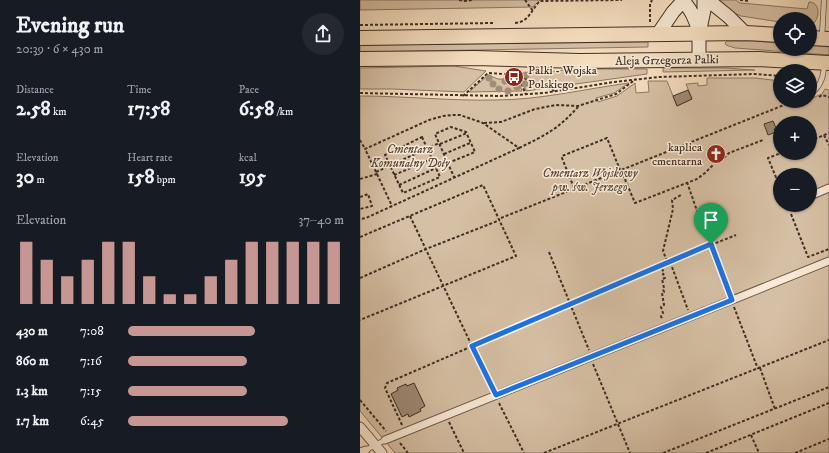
<!DOCTYPE html>
<html lang="en">
<head>
<meta charset="utf-8">
<style>
	body { margin:0; font-family:"IM FELL DW Pica",serif; background:#242831; color:#f1f3f6; height:100vh; display:flex; flex-direction:column; font-size:15px; white-space:nowrap }
	* { box-sizing:border-box; margin:0 }
	p { font-size:13px; color:#9ea1a6 }
	.icon { flex:none; width:22px; height:22px; fill:none; stroke:currentColor; stroke-width:2; stroke-linecap:round; stroke-linejoin:round }
	.map { position:relative; flex:1; overflow:hidden }
	.sheet { display:flex; flex-direction:column; background:#171b24; width:360px }
	.sheet>* { flex:none }
	.controls { position:absolute; left:413px; top:12px; display:grid; gap:8px }
	.controls a { display:grid; place-items:center; width:44px; height:44px; border-radius:50%; background:#171b24; box-shadow:0 1px 3px #0004; font-size:20px }
	.pin { position:absolute; display:grid; place-items:center; width:34px; height:34px; color:#fff; margin:-41px -17px; border-radius:50% 50% 50% 0; rotate:-45deg; box-shadow:0 0 4px #0007 }
	.pin .icon { rotate:45deg }
	.round { display:grid; place-items:center; flex:none; width:42px; height:42px; border-radius:21px; background:#242831 }
	.overview { display:flex; align-items:center; justify-content:space-between; height:68px; padding:0 16px }
	h1 { font-size:22px; font-weight:700; line-height:30px }
	.figures { display:grid; grid-template-columns:repeat(3,1fr); gap:6px; height:68px; padding:4px 16px }
	.figures div { display:grid; align-content:center }
	.figures b { font-size:20px; font-weight:700 }
	.figures small { font-size:11px; font-weight:400 }
	.figures p { font-size:11px }
	.chart { height:112px; padding:8px 16px }
	.chart p { display:flex; justify-content:space-between }
	.chart svg { width:100%; height:72px; margin-top:4px; stroke:#c59692; stroke-width:6 }
	ul { padding:0 16px; list-style:none; font-size:13px }
	li { display:grid; grid-template-columns:64px 48px 1fr; align-items:center; height:30px }
	li i { height:10px; border-radius:5px; background:#c59692 }
	main { display:flex; flex:1; min-height:0 }
	.map>svg:first-child { display:block }
</style>
</head>
<body>
<main>
<section class="sheet">
<div class="overview"><div><h1>Evening run</h1><p>20:39 · 6 × 430 m</p></div><a class="round"><svg class="icon" aria-label="share" viewBox="0 0 24 24"><path d="M12 15V3M7 8l5-5 5 5M5 13v7h14v-7"/></svg></a></div>
<div class="figures">
<div><p>Distance</p><b>2.58<small> km</small></b></div>
<div><p>Time</p><b>17:58</b></div>
<div><p>Pace</p><b>6:58<small> /km</small></b></div>
</div>
<div class="figures">
<div><p>Elevation</p><b>30<small> m</small></b></div>
<div><p>Heart rate</p><b>158<small> bpm</small></b></div>
<div><p>kcal</p><b>195</b></div>
</div>
<div class="chart"><p><span>Elevation</span>37–40 m</p>
<svg viewBox="0 0 160 44" preserveAspectRatio="none"><path d="M5 44V6M15 44V17M25 44V27M35 44V17M45 44V6M55 44V6M65 44V27M75 44V38M85 44V38M95 44V27M105 44V17M115 44V6M125 44V6M135 44V6M145 44V6M155 44V6"/></svg>
</div>
<ul>
<li><b>430 m</b>7:08<i style="width:59%"></i></li>
<li><b>860 m</b>7:16<i style="width:55%"></i></li>
<li><b>1.3 km</b>7:15<i style="width:55%"></i></li>
<li><b>1.7 km</b>6:45<i style="width:74%"></i></li>
</ul>
</section>
<div class="map">
<svg width="469" height="453" viewBox="0 0 469 453">
	<rect width="100%" height="100%" fill="#f5dec0"/>
	<filter id="stains"><feTurbulence type="fractalNoise" baseFrequency=".005" numOctaves="4"/><feColorMatrix values="0 0 0 0 .2 0 0 0 0 .09 0 0 0 0 .02 0 0 0 .5 -.17"/></filter>
	<radialGradient id="worn" r=".72"><stop offset=".6" stop-color="#630" stop-opacity="0"/><stop offset="1" stop-color="#630" stop-opacity=".3"/></radialGradient>
	<path fill="#d6c0a5" stroke="#8a7864" fill-rule="evenodd" d="M 0,0 L 180,0 L 173,7 L 0,10 Z
		M 357,0 L 376,0 L 380,3 L 447,9 L 449,2 C 460,2 460,16 454,23 L 450,24 L 450,19 L 420,19 L 420,22 L 381,16 L 374,13 Z
		M 367,41 L 394,41 L 420,43 L 420,49 L 450,49 L 450,45 L 469,47 L 469,55 L 375,48 L 366,45 L 365,43 Z
		M 288,42 L 288,47 L 0,52 L 0,45 Z
		M 94,66 L 126,71 L 104,92 L 32,89 L 0,89 L 0,68 Z
		M 303,68 L 366,68 L 395,70 L 303,72 Z
		M 214,69 L 287,69 L 287,74 L 166,91 L 162,80 L 162,73 L 178,73 Z
		M 128,75 L 138,79 L 158,80 L 162,91 L 109,92 Z
		M 347,78 L 396,78 L 420,81 L 420,101 L 450,101 L 450,99 L 462,94 L 465,89 L 469,90 L 469,453 L 35,453 L 0,411 L 0,96 C 45,96 90,101 135,100 C 180,100 224,89 269,83 L 254,93 L 236,98 L 238,102 L 257,96 L 275,83 L 276,93 L 289,92 L 288,81 L 307,81 L 317,106 L 332,99 L 326,84 L 338,83 L 338,86 L 347,85 ZM 420,123 L 450,123 L 450,153 L 420,153 ZM 420,175 L 450,175 L 450,205 L 420,205 Z"/>
	<path fill="#9e8a75" stroke="#3f2f24" d="M 328,90 L 332,99 L 317,106 L 313,96 Z
		M 413,121 L 416,128 L 414,129 L 416,132 L 408,135 L 404,124 Z
		M 356,147 L 361,158 L 355,161 L 350,150 Z
		M 54,383 L 65,406 L 60,409 L 61,411 L 49,417 L 48,414 L 42,417 L 31,394 L 38,390 L 37,388 L 46,384 L 47,386 Z"/>
	<g fill="none" stroke-linecap="round" stroke-linejoin="round">
		<g stroke="#6c5b4b" stroke-width="6">
			<path id="service" d="M 462,37 L 464,0
				M 450,94 C 461,87 464,76 464,64
				M 6,450 L 25,440"/>
		</g>
		<g stroke="#6c5b4b" stroke-width="9">
			<path id="pedestrian" d="M 450,196 L 469,188
				M 428,206 L 430,205
				M 25,440 L 469,261
				M 0,452 L 6,450"/>
		</g>
		<g stroke="#6c5b4b" stroke-width="11">
			<path id="minor" d="M 0,427 L 22,453"/>
		</g>
		<g stroke="#3f2f24" stroke-width="15">
			<path id="secondary" d="M 322,0 C 330,7 337,22 339,33
				M 348,0 L 369,17 L 385,33
				M 298,34 L 313,12 L 323,1
				M 339,60 L 339,34 L 344,10 L 344,0"/>
		</g>
		<g stroke="#3f2f24" stroke-width="16">
			<path id="primary" d="M 0,38 L 385,33 L 420,35
				M 450,38 L 469,39
				M 0,59 L 115,58 L 220,61 L 398,59 L 469,63"/>
		</g>
		<path stroke="#3f2f24" stroke-width="2" stroke-dasharray="3 2" stroke-linecap="butt" d="M 99,0 L 104,1 L 113,0
			M 165,0 L 173,11
			M 380,0 L 388,1 L 389,0
			M 290,22 L 290,4 L 292,0
			M 155,23 C 169,22 171,10 180,1 L 262,0
			M 0,25 L 133,23
			M 160,75 L 166,79 L 195,91
			M 0,93 L 140,96 L 184,93 L 254,82 L 299,77 L 395,74 L 420,76
			M 103,96 L 128,73 L 160,75 L 160,80 L 166,95
			M 459,97 L 462,95 L 469,97
			M 124,123 L 141,122 L 175,109 L 196,105 L 218,106 L 256,94 L 276,79
			M 464,135 L 469,145
			M 62,137 L 80,177 L 43,193 L 25,155 Z
			M 0,140 L 5,149
			M 450,141 L 469,133
			M 80,144 L 107,133
			M 159,148 C 186,135 198,129 218,107
			M 84,154 L 110,143
			M 364,158 L 369,153 L 403,140
			M 88,163 L 115,152 L 106,132 L 91,127 L 75,134 L 94,177
			M 261,170 L 275,203 L 337,179 L 345,173 L 354,164
			M 16,172 L 79,143
			M 17,174 L 32,206
			M 34,175 L 72,159
			M 0,179 L 17,174 L 5,149 L 69,120 L 83,116 L 92,115 L 100,115 L 123,123 L 159,148 L 6,218 L 0,219
			M 327,182 L 346,237 L 350,237 L 351,243
			M 39,185 L 76,168
			M 420,187 L 408,158 L 421,153
			M 214,188 L 202,158 L 202,156 L 247,138 L 260,170
			M 0,197 L 8,194 L 12,206 L 0,209
			M 431,214 L 448,257 L 469,249
			M 50,216 L 132,388
			M 141,218 L 434,101
			M 0,237 L 123,185 L 156,256 L 0,320
			M 351,245 L 376,235
			M 189,252 L 229,350
			M 307,261 L 303,251 L 313,209 L 312,200 L 321,195
			M 300,264 L 304,273 L 303,274 L 305,278 L 302,279 L 304,288 L 303,289 L 304,292 L 302,293 L 304,305 L 301,307 L 303,313 L 301,316 L 302,319
			M 312,267 L 328,310
			M 0,278 L 66,249 L 140,220
			M 374,307 L 398,369
			M 233,364 L 270,453
			M 400,368 L 415,409
			M 0,400 L 26,431
			M 139,403 L 164,453
			M 89,422 L 104,453
			M 42,425 L 25,388 L 27,383 L 351,243 L 369,294
			M 391,435 L 399,453
			M 40,443 L 48,453
			M 184,453 L 469,340
			M 303,453 L 469,387
			M 346,453 L 469,403
			M 435,453 L 469,439"/>
		<use href="#service" stroke="#f8ead6" stroke-width="4.5"/>
		<use href="#pedestrian" stroke="#f8ead6" stroke-width="7"/>
		<use href="#minor" stroke="#f8ead6" stroke-width="9"/>
		<use href="#secondary" stroke="#f8ead6" stroke-width="13"/>
		<use href="#primary" stroke="#f5dec0" stroke-width="14"/>
	</g>
	<g fill="#a18e78">
		<circle cx="166" cy="75" r="3.5"/>
		<circle cx="129" cy="78" r="3.5"/>
		<circle cx="145" cy="81" r="3.5"/>
		<circle cx="133" cy="84" r="3.5"/>
		<circle cx="165" cy="84" r="3.5"/>
		<circle cx="157" cy="87" r="3.5"/>
		<circle cx="139" cy="89" r="3.5"/>
		<circle cx="148" cy="91" r="3.5"/>
	</g>
	<g fill="none" stroke-linecap="round" stroke-linejoin="round">
		<g stroke="#fff" stroke-width="8">
			<path id="route" d="M 351,244 L 372,300 L 136,395 L 112,346 Z"/>
		</g>
		<use href="#route" stroke="#1a73e8" stroke-width="5"/>
	</g>
	<defs>
		<g id="bus-disc" transform="scale(1)"><circle r="9.5" fill="#8f2418" stroke="#f8ead6"/><path d="M-5-6H5V4H4V6H2V4H-2V6H-4V4H-5ZM-3.5-4V0h7V-4ZM-3.5 1.2v1.5H-2V1.2ZM2 1.2v1.5H3.5V1.2Z" fill="#fff"/></g>
		<g id="church-disc" transform="scale(1)"><circle r="9.5" fill="#8f2418" stroke="#f8ead6"/><path d="M-1.2-6h2.4v3.5h3.3v2.4h-3.3V6h-2.4V-.1h-3.3v-2.4h3.3Z" fill="#fff"/></g>
	</defs>
	<g fill-rule="evenodd">
		<use href="#bus-disc" x="154" y="77"/>
		<use href="#church-disc" x="356" y="154"/>
	</g>
	<g text-anchor="middle" stroke-width="3" stroke-linejoin="round" paint-order="stroke">
		<g font-size="12" fill="#3f2f24" stroke="#f8ead6">
			<text transform="translate(307 60) rotate(-1)" y="4">Aleja Grzegorza Palki</text>
		</g>
		<g font-size="12" fill="#3f2f24" stroke="#f8ead6" text-anchor="start">
			<text x="168" y="74">Palki - Wojska<tspan x="168" dy="14">Polskiego</tspan></text>
			<text x="342" y="151" text-anchor="end">kaplica<tspan x="342" dy="14">cmentarna</tspan></text>
		</g>
		<g font-size="12" font-style="italic" fill="#5d4c3e" stroke="#f8ead6">
			<text x="50" y="153">Cmentarz<tspan x="50" dy="14">Komunalny Doły</tspan></text>
			<text x="230" y="177">Cmentarz Wojskowy<tspan x="230" dy="14">pw. św. Jerzego</tspan></text>
		</g>
	</g>
	<rect width="100%" height="100%" filter="url(#stains)"/>
	<rect width="100%" height="100%" fill="url(#worn)"/>
</svg>
<div class="controls">
<a><svg class="icon" aria-label="locate" viewBox="0 0 24 24"><circle cx="12" cy="12" r="6"/><path d="M12 2v4M12 18v4M2 12h4M18 12h4"/></svg></a>
<a><svg class="icon" aria-label="layers" viewBox="0 0 24 24"><path d="M12 4l9 5-9 5-9-5zM3 14l9 5 9-5"/></svg></a>
<a>+</a>
<a>−</a>
</div>
<div class="pin" style="left:351px;top:244px;background:#1e9e55"><svg class="icon" aria-label="arrive" viewBox="0 0 24 24"><path d="M6 21V4h12l-3 4 3 4H6"/></svg></div>
</div>
</main>
</body>
</html>
